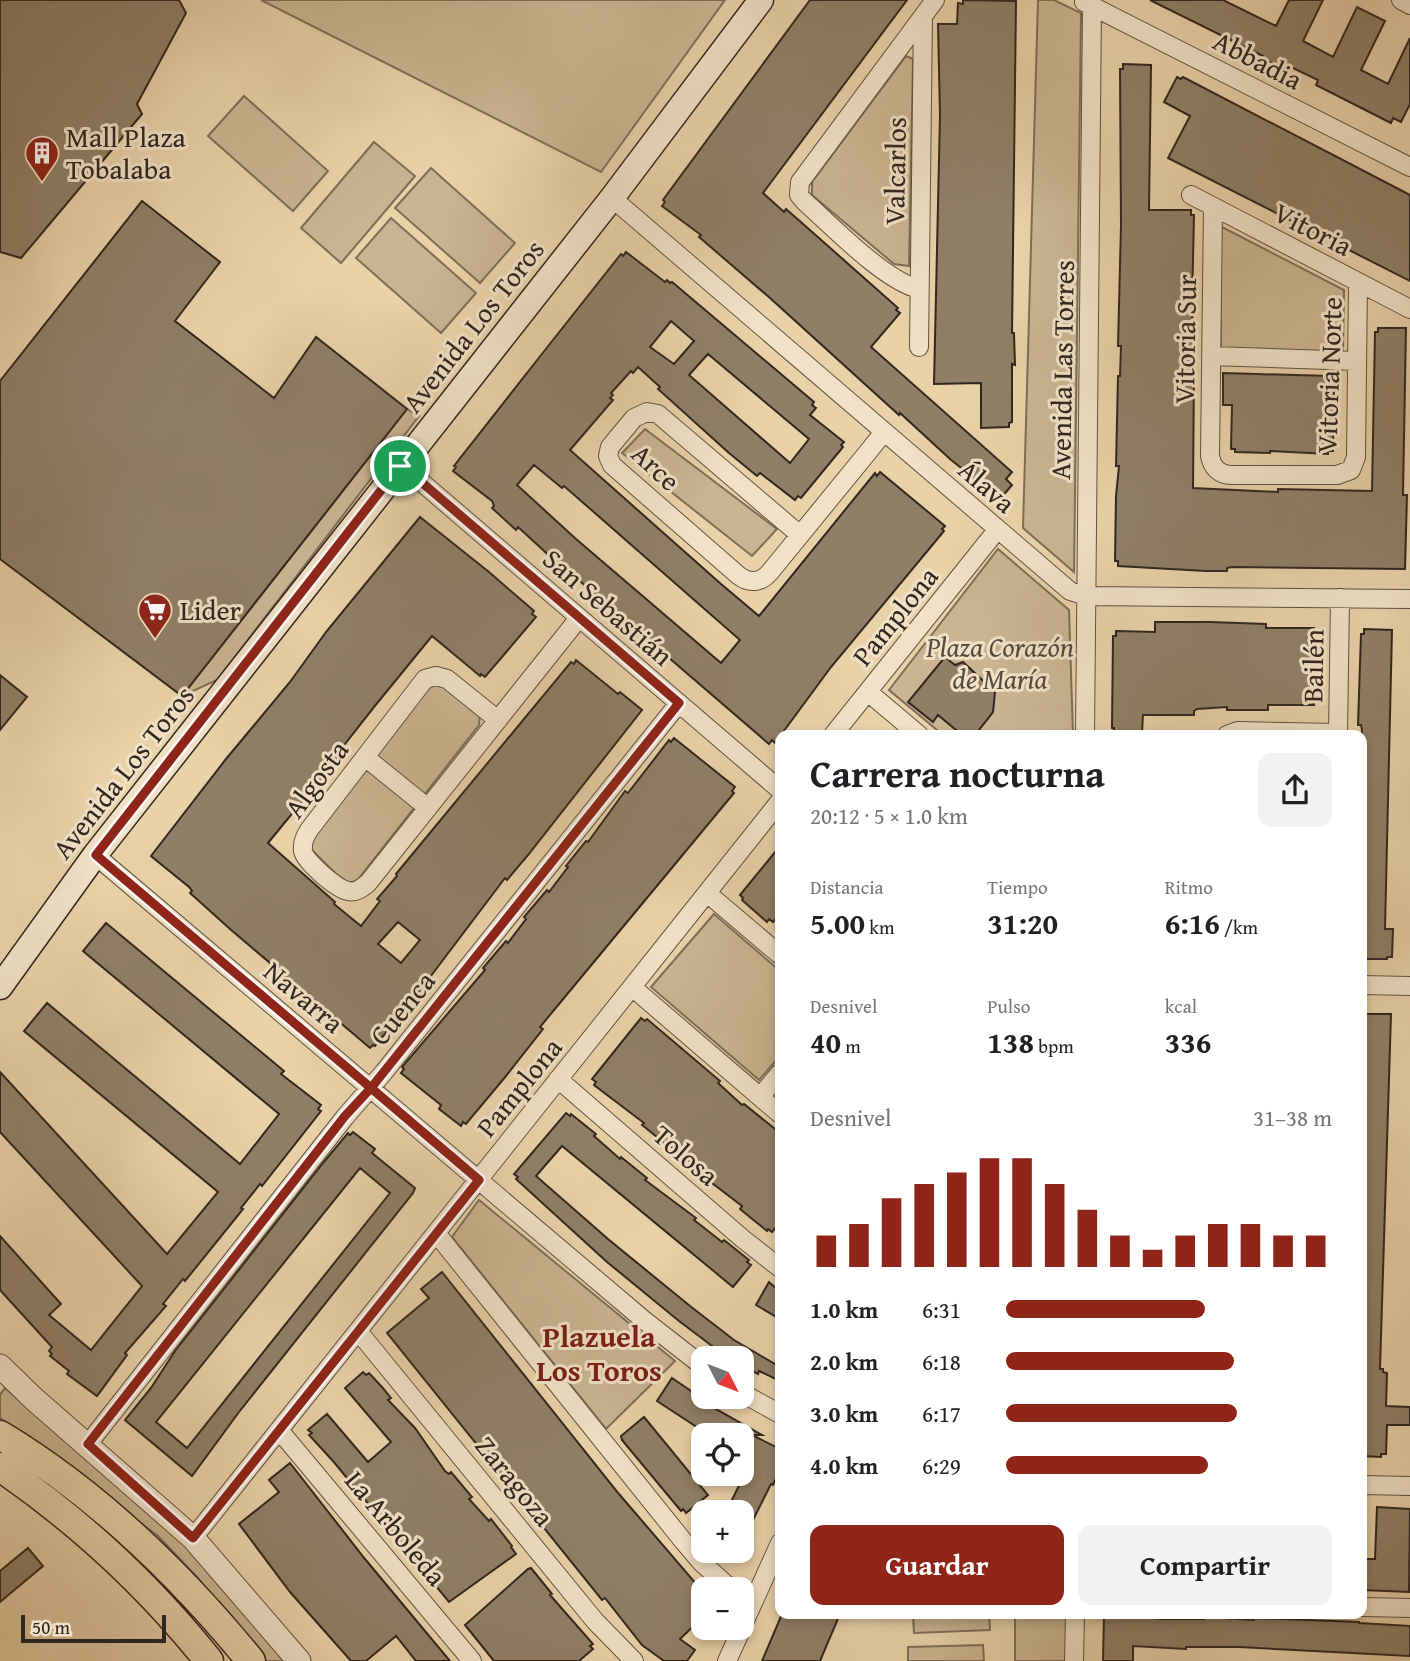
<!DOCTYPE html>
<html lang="es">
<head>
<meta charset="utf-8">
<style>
	body { margin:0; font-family:"Gentium Book Plus",serif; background:#f2f2f2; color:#202124; height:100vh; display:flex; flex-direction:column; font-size:26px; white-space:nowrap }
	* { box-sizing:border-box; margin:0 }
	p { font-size:23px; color:#757577 }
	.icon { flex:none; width:38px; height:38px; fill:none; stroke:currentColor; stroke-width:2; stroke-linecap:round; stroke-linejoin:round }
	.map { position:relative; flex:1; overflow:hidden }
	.sheet { position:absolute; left:775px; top:730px; width:592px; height:889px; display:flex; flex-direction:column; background:#fff; border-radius:14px; box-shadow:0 4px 10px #0003 }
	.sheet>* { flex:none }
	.needle { width:46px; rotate:132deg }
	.buttons { position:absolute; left:691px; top:1346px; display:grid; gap:14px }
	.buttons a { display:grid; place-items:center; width:63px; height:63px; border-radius:14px; background:#fff; box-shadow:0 4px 10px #0003; font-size:35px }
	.scale { position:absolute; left:21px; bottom:18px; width:145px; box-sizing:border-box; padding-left:7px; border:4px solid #30271f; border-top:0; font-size:19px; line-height:24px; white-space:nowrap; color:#30271f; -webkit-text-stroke:5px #f1e1c6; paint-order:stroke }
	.pin { position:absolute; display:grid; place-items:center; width:60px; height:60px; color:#fff; margin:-30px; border:4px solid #fff; border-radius:50%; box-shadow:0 2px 7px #0007 }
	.round { display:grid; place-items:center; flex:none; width:74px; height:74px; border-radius:14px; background:#f2f2f2 }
	.head { display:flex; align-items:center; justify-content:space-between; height:119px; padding:0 35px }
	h1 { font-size:38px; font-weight:600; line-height:52px }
	.metrics { display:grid; grid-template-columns:repeat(3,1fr); gap:10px; height:119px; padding:7px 35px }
	.metrics div { display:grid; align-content:center }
	.metrics b { font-size:30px; font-weight:600 }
	.metrics small { font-size:19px; font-weight:400 }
	.metrics p { font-size:19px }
	.chart { height:196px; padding:14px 35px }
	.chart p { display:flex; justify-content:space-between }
	.chart svg { width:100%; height:126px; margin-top:7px; stroke:#8f2418; stroke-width:6 }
	.cta { display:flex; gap:14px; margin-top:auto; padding:14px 35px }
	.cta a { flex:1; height:80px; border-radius:14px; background:#8f2418; color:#fff; font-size:28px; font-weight:600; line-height:80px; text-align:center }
	.cta a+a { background:#f2f2f2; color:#202124 }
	ul { padding:0 35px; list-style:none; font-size:23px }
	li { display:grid; grid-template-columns:112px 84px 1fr; align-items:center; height:52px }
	li i { height:18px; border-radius:9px; background:#8f2418 }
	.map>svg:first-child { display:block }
</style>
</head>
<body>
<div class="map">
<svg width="1410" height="1661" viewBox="0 0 1410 1661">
	<rect width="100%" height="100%" fill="#e9d1a8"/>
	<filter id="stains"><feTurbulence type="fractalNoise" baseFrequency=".00286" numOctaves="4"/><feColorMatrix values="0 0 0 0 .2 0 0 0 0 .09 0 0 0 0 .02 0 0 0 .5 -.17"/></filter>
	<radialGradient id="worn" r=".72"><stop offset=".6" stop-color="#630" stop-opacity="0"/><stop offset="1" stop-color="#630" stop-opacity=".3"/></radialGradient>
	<path fill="#cab491" stroke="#7d6e58" stroke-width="2" d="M 261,0 L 725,0 L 601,172 Z
		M 1038,0 L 1054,0 L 1081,13 L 1074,572 L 1023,528 Z
		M 906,56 L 913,59 L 909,266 L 894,264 L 812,195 L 812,182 Z
		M 244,96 L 328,171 L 293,211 L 208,136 Z
		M 374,142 L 415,176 L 341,263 L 301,228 Z
		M 431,168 L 515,243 L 480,283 L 395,208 Z
		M 391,218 L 476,293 L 441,333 L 356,258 Z
		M 1220,226 L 1344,290 L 1343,353 L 1221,350 Z
		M 407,409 L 419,416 L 217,680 L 182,696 Z
		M 645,429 L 777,529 L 752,556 L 622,453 Z
		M 998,549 L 1069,610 L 1073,735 L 943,735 L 889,690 Z
		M 441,683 L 480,714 L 479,725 L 356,882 L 344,882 L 311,849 L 313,832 L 426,686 Z
		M 714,914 L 780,971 L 780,1056 L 759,1080 L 651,987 Z
		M 479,1200 L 675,1361 L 606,1429 L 452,1237 Z
		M 5,1388 L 163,1516 L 293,1661 L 264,1661 L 197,1577 L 158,1536 L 0,1418 L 0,1395 Z
		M 913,1614 L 989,1614 L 990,1630 L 914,1633 Z
		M 1015,1614 L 1067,1614 L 1066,1661 L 1015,1661 Z
		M 983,1645 L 984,1661 L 908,1661 L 908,1647 Z"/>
	<path fill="#907f66" stroke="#30271f" stroke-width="2" fill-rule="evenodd" d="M 0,0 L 179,0 L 186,13 L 137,104 L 142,114 L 21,258 L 0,252 Z
		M 810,0 L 907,0 L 763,193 L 784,212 L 786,209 L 802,223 L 898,308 L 896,310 L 900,313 L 871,347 L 1012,472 L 1006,479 L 1012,485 L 1000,499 L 950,459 L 900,413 L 899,415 L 770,298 L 699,237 L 701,235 L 662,206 L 665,202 L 663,200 Z
		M 963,0 L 1016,1 L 1012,333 L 1014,333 L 1015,365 L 1012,364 L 1012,422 L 1009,423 L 1009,427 L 981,428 L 981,383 L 934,384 L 940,115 L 938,24 L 957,24 L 958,3 L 963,4 Z
		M 1150,0 L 1223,0 L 1276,26 L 1289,0 L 1323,0 L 1303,41 L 1333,57 L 1357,7 L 1385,21 L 1361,70 L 1388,84 L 1410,38 L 1410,104 L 1401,122 L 1393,118 L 1391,123 L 1316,85 L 1318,80 L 1289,66 L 1287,71 L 1262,58 L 1263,56 Z
		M 1123,64 L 1151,65 L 1149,210 L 1191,210 L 1191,215 L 1194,215 L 1192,306 L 1194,368 L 1193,488 L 1278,492 L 1278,489 L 1372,491 L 1375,332 L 1378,332 L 1378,328 L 1406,328 L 1403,495 L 1407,495 L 1405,569 L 1232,567 L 1227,568 L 1227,571 L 1206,571 L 1118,566 L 1118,561 L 1115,561 L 1116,496 L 1119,466 L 1116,466 L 1118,376 L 1120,376 L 1121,346 L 1118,346 L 1121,225 L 1120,69 L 1123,69 Z
		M 1177,77 L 1181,79 L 1183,77 L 1410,195 L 1410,281 L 1168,158 L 1190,116 L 1164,102 Z
		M 142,201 L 220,262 L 175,321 L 274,398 L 316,337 L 407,409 L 182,696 L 0,559 L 0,381 Z
		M 626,252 L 665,282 L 667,280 L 670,283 L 672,282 L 814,402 L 812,405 L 816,408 L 810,415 L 844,442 L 841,445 L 843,447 L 801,498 L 798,496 L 795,500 L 760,473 L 757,476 L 729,453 L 658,389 L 660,387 L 638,367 L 633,373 L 631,371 L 611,393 L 613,395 L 610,398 L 613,400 L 570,450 L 721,584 L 759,616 L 875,473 L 877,476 L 880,472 L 945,526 L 942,529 L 944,531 L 831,667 L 775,743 L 772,740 L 769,744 L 567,570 L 566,571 L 518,527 L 516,530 L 492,508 L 494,506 L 492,501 L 453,471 L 456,467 L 454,466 L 549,345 L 621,254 L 623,256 ZM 671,321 L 694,341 L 674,364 L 650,347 ZM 708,354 L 809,439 L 790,463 L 689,375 ZM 534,465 L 562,488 L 564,486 L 740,640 L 721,663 L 576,539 L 517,485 Z
		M 1223,373 L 1329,376 L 1329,378 L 1334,378 L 1333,451 L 1328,451 L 1328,454 L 1270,451 L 1270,453 L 1235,452 L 1235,449 L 1231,449 L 1232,405 L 1223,405 Z
		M 420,517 L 489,572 L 534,611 L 532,614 L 536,617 L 485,677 L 481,674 L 480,676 L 432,636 L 374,707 L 338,753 L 340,755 L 268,843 L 335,902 L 334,904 L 361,926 L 380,901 L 377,899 L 397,876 L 396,874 L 571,662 L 574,664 L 576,660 L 618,694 L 620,692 L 642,710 L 528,855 L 507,880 L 505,878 L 415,997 L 375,1046 L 373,1045 L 370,1048 L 230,929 L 190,893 L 192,891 L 189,887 L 151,856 L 226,759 L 290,682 L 326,632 ZM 398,922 L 420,940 L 401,963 L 378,944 Z
		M 1155,622 L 1210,622 L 1266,624 L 1266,628 L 1314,628 L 1314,633 L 1316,633 L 1316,700 L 1313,700 L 1314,705 L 1268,705 L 1268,710 L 1227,710 L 1227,707 L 1197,709 L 1194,711 L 1194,715 L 1143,715 L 1142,733 L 1114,733 L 1114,728 L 1112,728 L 1113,636 L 1116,636 L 1116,631 L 1155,632 Z
		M 1364,629 L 1392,630 L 1385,929 L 1393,929 L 1392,957 L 1387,957 L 1387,959 L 1362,959 L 1362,730 L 1361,725 L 1358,725 L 1361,634 L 1364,634 Z
		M 945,657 L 955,665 L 963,662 L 995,692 L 993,712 L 975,735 L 962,735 L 938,715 L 933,722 L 908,702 Z
		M 0,675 L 27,697 L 0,730 Z
		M 674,738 L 735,787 L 732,791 L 734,793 L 559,1004 L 540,1027 L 543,1029 L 506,1076 L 466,1124 L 463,1122 L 461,1126 L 439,1109 L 441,1105 L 401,1073 L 404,1069 L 402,1067 L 485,970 L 483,968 L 506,941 L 508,943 L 526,919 L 524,917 L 547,890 L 549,892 L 568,867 L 566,866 L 586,841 L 588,842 L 625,791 L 628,793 L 669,740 L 671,742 Z
		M 780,846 L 780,913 L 773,922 L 769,919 L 767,922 L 742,900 L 743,898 L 740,895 Z
		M 106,923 L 284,1071 L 281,1074 L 321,1105 L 318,1109 L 321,1111 L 262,1186 L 260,1184 L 241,1208 L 243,1209 L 185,1281 L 183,1279 L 163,1304 L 166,1306 L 125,1353 L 127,1355 L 97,1396 L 67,1374 L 69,1371 L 50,1356 L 52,1354 L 49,1351 L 52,1347 L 0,1290 L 0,1236 L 61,1304 L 49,1315 L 91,1350 L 142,1286 L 0,1132 L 0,1072 L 167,1254 L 218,1192 L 24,1031 L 47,1003 L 240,1164 L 279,1114 L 83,951 Z
		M 1363,1014 L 1391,1014 L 1380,1369 L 1383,1369 L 1383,1372 L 1387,1373 L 1386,1406 L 1410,1407 L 1410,1425 L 1387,1425 L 1386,1454 L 1381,1454 L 1381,1457 L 1362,1456 Z
		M 641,1018 L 645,1021 L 647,1019 L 720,1081 L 718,1083 L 742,1105 L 744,1104 L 780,1133 L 780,1222 L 772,1232 L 768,1229 L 767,1231 L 740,1209 L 742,1206 L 691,1167 L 693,1164 L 669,1145 L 668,1146 L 642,1125 L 644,1123 L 594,1085 L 596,1082 L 592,1079 Z
		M 566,1113 L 570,1116 L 571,1114 L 596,1134 L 594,1136 L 620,1159 L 621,1157 L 647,1178 L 645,1180 L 696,1218 L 694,1220 L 722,1242 L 724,1240 L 749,1260 L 747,1262 L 751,1265 L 733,1287 L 562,1146 L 536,1176 L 608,1239 L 690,1306 L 734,1340 L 780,1367 L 780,1381 L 759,1371 L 758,1374 L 742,1365 L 742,1358 L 729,1358 L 724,1355 L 679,1321 L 607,1262 L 516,1179 L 518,1177 L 514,1174 Z
		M 353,1132 L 375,1149 L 372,1153 L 415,1188 L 413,1193 L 239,1412 L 192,1476 L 125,1420 L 151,1388 L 175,1351 L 323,1163 L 348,1133 L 350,1135 ZM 360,1168 L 390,1193 L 187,1448 L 156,1422 Z
		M 442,1272 L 619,1494 L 704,1593 L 704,1616 L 680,1639 L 695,1650 L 687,1661 L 664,1661 L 642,1645 L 605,1598 L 602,1600 L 387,1333 L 429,1298 L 421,1289 Z
		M 769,1282 L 780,1292 L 780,1319 L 756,1305 Z
		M 363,1372 L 366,1375 L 369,1373 L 382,1387 L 391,1398 L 388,1400 L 415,1428 L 445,1471 L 449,1474 L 451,1472 L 472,1497 L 469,1499 L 489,1521 L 491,1519 L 512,1546 L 511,1547 L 516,1554 L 449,1602 L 333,1461 L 309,1435 L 312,1433 L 308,1430 L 327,1414 L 368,1462 L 391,1442 L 345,1388 Z
		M 672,1378 L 703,1399 L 702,1401 L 762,1435 L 752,1435 L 780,1449 L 780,1470 L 773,1485 L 771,1484 L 742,1542 L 742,1512 L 726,1512 L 752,1459 L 742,1467 L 742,1435 L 709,1435 L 657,1401 Z
		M 644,1417 L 708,1495 L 686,1513 L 683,1509 L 681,1511 L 622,1440 L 621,1436 Z
		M 290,1463 L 365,1559 L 450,1661 L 416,1661 L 396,1636 L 366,1661 L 351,1661 L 290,1592 L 239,1524 L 279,1492 L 269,1480 Z
		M 1377,1507 L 1410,1509 L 1409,1592 L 1362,1590 L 1362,1559 L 1375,1559 Z
		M 28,1548 L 43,1566 L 0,1602 L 0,1571 Z
		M 531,1568 L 552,1594 L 550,1595 L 593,1644 L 590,1646 L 593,1649 L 579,1661 L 494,1661 L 465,1625 L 528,1569 Z
		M 782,1614 L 840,1614 L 820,1661 L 762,1661 Z
		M 1104,1614 L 1134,1614 L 1134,1616 L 1162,1619 L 1204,1619 L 1204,1617 L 1254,1620 L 1254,1618 L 1359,1622 L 1359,1623 L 1410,1626 L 1410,1656 L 1239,1647 L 1186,1647 L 1186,1649 L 1133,1646 L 1133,1661 L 1103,1661 Z"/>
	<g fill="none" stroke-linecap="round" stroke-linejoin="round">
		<g stroke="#5e5241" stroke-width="20">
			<path id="minor" d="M 1401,0 L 1410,5
				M 1084,2 L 1410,167
				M 1191,195 L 1410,309
				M 612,198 L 1070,591 L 1086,596 L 1410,599
				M 1213,207 L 1210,456 C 1212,467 1219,475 1231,475 L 1337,475 L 1351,470 L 1356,457 L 1358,282
				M 919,289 C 885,281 833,227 805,202 L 799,195 L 800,182 L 935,0
				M 919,347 L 923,16
				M 1211,356 L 1357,361
				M 400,466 L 419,480 L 780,790
				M 800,535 L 658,414 L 647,412 L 634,418 L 610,447 L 608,456 L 612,465 L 738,575 C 749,584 761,583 770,572 L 868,452 L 884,432
				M 868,692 L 919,735
				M 498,720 L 447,679 L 436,676 L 425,679 L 309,830 C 305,836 302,843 303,851 C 305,862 337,889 348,891 C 356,893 362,888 368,883 C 438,794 509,706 579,618
				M 833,735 L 997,530
				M 1085,735 L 1092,6
				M 1227,735 L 1238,731 L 1338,733
				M 1338,735 L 1340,598
				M 365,757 L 428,808
				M 95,855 L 645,1321 L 704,1367
				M 707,893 L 780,955
				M 1362,985 L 1410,986
				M 632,987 L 780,1114
				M 558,1079 L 743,1239 L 780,1268
				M 760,1097 L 780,1073
				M 436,1233 L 684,1542 L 701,1562 L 731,1589
				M 358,1331 L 595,1621 L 634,1661
				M 742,1393 L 780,1414
				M 279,1430 L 472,1661
				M 88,1444 L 345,1117 L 384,1072 L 679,703
				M 1362,1485 L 1410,1486
				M 193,1538 L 780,801
				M 1362,1607 L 1410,1608
				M 742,1627 L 780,1543
				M 727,1661 L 742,1628
				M 1074,1661 L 1075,1614"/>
		</g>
		<g stroke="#5e5241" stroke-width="25">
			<path id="tertiary" d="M 0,1366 L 34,1399 L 193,1538 L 299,1661"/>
		</g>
		<g stroke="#30271f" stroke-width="27">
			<path id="secondary" d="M 0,987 L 95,855 L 612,198 L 761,0"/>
		</g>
		<g stroke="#30271f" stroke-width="31">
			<path id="primary" d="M 0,1435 C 98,1494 179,1573 251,1661
				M 0,1467 C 79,1521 149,1586 209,1661"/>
		</g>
		<use href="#minor" stroke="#f1e1c6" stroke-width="18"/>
		<use href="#tertiary" stroke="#f1e1c6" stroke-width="23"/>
		<use href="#secondary" stroke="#f1e1c6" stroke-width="24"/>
		<use href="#primary" stroke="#e9d1a8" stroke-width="28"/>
	</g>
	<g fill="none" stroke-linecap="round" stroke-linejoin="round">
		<g stroke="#fff" stroke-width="14">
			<path id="route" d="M 400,466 L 96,855 L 371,1088 L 345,1116 L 88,1444 L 193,1538 L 479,1180 L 371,1088 L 679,703 L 419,480 L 400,466"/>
		</g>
		<use href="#route" stroke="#8f2418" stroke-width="9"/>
	</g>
	<defs>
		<g id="building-pin" transform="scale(1.75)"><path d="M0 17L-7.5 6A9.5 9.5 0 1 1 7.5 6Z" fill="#8f2418" stroke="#f1e1c6"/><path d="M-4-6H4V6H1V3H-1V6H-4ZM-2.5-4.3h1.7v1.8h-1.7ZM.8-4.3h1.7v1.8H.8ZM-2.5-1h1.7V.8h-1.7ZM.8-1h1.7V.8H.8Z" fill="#fff"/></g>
		<g id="supermarket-pin" transform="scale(1.75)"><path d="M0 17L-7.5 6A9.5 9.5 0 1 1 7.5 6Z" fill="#8f2418" stroke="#f1e1c6"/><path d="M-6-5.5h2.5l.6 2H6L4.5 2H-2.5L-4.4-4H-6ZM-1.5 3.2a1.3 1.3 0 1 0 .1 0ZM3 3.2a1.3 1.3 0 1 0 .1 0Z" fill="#fff"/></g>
	</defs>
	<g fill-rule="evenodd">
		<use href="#building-pin" x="42" y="153"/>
		<use href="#supermarket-pin" x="155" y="610"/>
	</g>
	<g text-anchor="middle" stroke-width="6" stroke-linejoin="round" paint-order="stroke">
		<g font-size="28" fill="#30271f" stroke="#f1e1c6">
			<text transform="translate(1258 60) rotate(27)" y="10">Abbadia</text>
			<text transform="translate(895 171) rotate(-89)" y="10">Valcarlos</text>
			<text transform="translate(1313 229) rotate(27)" y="10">Vitoria</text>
			<text transform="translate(473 326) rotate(-52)" y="10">Avenida Los Toros</text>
			<text transform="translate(1185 339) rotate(-89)" y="10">Vitoria Sur</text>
			<text transform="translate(1062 370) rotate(-89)" y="10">Avenida Las Torres</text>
			<text transform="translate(1329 375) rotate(-88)" y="10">Vitoria Norte</text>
			<text transform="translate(656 467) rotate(43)" y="10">Arce</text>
			<text transform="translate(987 486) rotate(41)" y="10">Álava</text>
			<text transform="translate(608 607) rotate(41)" y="10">San Sebastián</text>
			<text transform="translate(895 616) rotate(-51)" y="10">Pamplona</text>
			<text transform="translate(1313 666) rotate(-89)" y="10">Bailén</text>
			<text transform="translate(123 772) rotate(-52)" y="10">Avenida Los Toros</text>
			<text transform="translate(316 779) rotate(-54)" y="10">Algosta</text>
			<text transform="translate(304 997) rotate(40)" y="10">Navarra</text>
			<text transform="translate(402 1008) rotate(-51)" y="10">Cuenca</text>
			<text transform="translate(519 1087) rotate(-51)" y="10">Pamplona</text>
			<text transform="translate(686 1155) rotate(41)" y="10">Tolosa</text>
			<text transform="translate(515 1481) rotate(51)" y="10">Zaragoza</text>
			<text transform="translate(396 1528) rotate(50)" y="10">La Arboleda</text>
		</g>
		<g font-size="28" fill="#30271f" stroke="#f1e1c6" text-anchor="start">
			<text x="66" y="147">Mall Plaza<tspan x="66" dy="32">Tobalaba</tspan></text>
			<text x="180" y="620">Lider</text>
		</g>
		<g font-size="28" font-style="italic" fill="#564a3c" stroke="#f1e1c6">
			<text x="1000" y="657">Plaza Corazón<tspan x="1000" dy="32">de María</tspan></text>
		</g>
		<g font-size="30" font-weight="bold" fill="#7a1f14" stroke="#f1e1c6">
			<text x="599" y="1347">Plazuela<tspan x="599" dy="34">Los Toros</tspan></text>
		</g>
	</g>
	<rect width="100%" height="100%" filter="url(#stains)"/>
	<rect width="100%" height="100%" fill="url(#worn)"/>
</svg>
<div class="buttons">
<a><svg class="needle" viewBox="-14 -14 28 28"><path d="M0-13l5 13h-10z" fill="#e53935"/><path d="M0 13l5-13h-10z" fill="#757577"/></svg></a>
<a><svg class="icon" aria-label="locate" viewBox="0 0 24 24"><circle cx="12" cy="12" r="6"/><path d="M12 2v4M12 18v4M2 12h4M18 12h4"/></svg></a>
<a>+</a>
<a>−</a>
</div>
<div class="scale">50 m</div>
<div class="pin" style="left:400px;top:466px;background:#1e9e55"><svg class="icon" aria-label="arrive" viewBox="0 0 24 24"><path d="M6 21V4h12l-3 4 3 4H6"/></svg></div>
<section class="sheet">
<div class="head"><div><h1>Carrera nocturna</h1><p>20:12 · 5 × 1.0 km</p></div><a class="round"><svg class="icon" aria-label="share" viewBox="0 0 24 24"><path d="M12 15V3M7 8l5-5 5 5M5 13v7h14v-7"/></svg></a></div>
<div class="metrics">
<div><p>Distancia</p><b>5.00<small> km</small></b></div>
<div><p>Tiempo</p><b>31:20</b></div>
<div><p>Ritmo</p><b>6:16<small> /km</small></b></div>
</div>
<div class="metrics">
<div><p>Desnivel</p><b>40<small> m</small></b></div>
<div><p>Pulso</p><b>138<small> bpm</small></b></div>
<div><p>kcal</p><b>336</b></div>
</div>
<div class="chart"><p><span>Desnivel</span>31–38 m</p>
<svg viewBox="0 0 160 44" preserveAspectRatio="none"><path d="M5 44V33M15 44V29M25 44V20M35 44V15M45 44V11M55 44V6M65 44V6M75 44V15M85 44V24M95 44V33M105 44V38M115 44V33M125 44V29M135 44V29M145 44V33M155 44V33"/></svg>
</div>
<ul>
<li><b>1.0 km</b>6:31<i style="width:61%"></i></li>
<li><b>2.0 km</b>6:18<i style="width:70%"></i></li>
<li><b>3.0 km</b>6:17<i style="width:71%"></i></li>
<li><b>4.0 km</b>6:29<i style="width:62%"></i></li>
</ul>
<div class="cta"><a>Guardar</a><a>Compartir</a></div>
</section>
</div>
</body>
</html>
